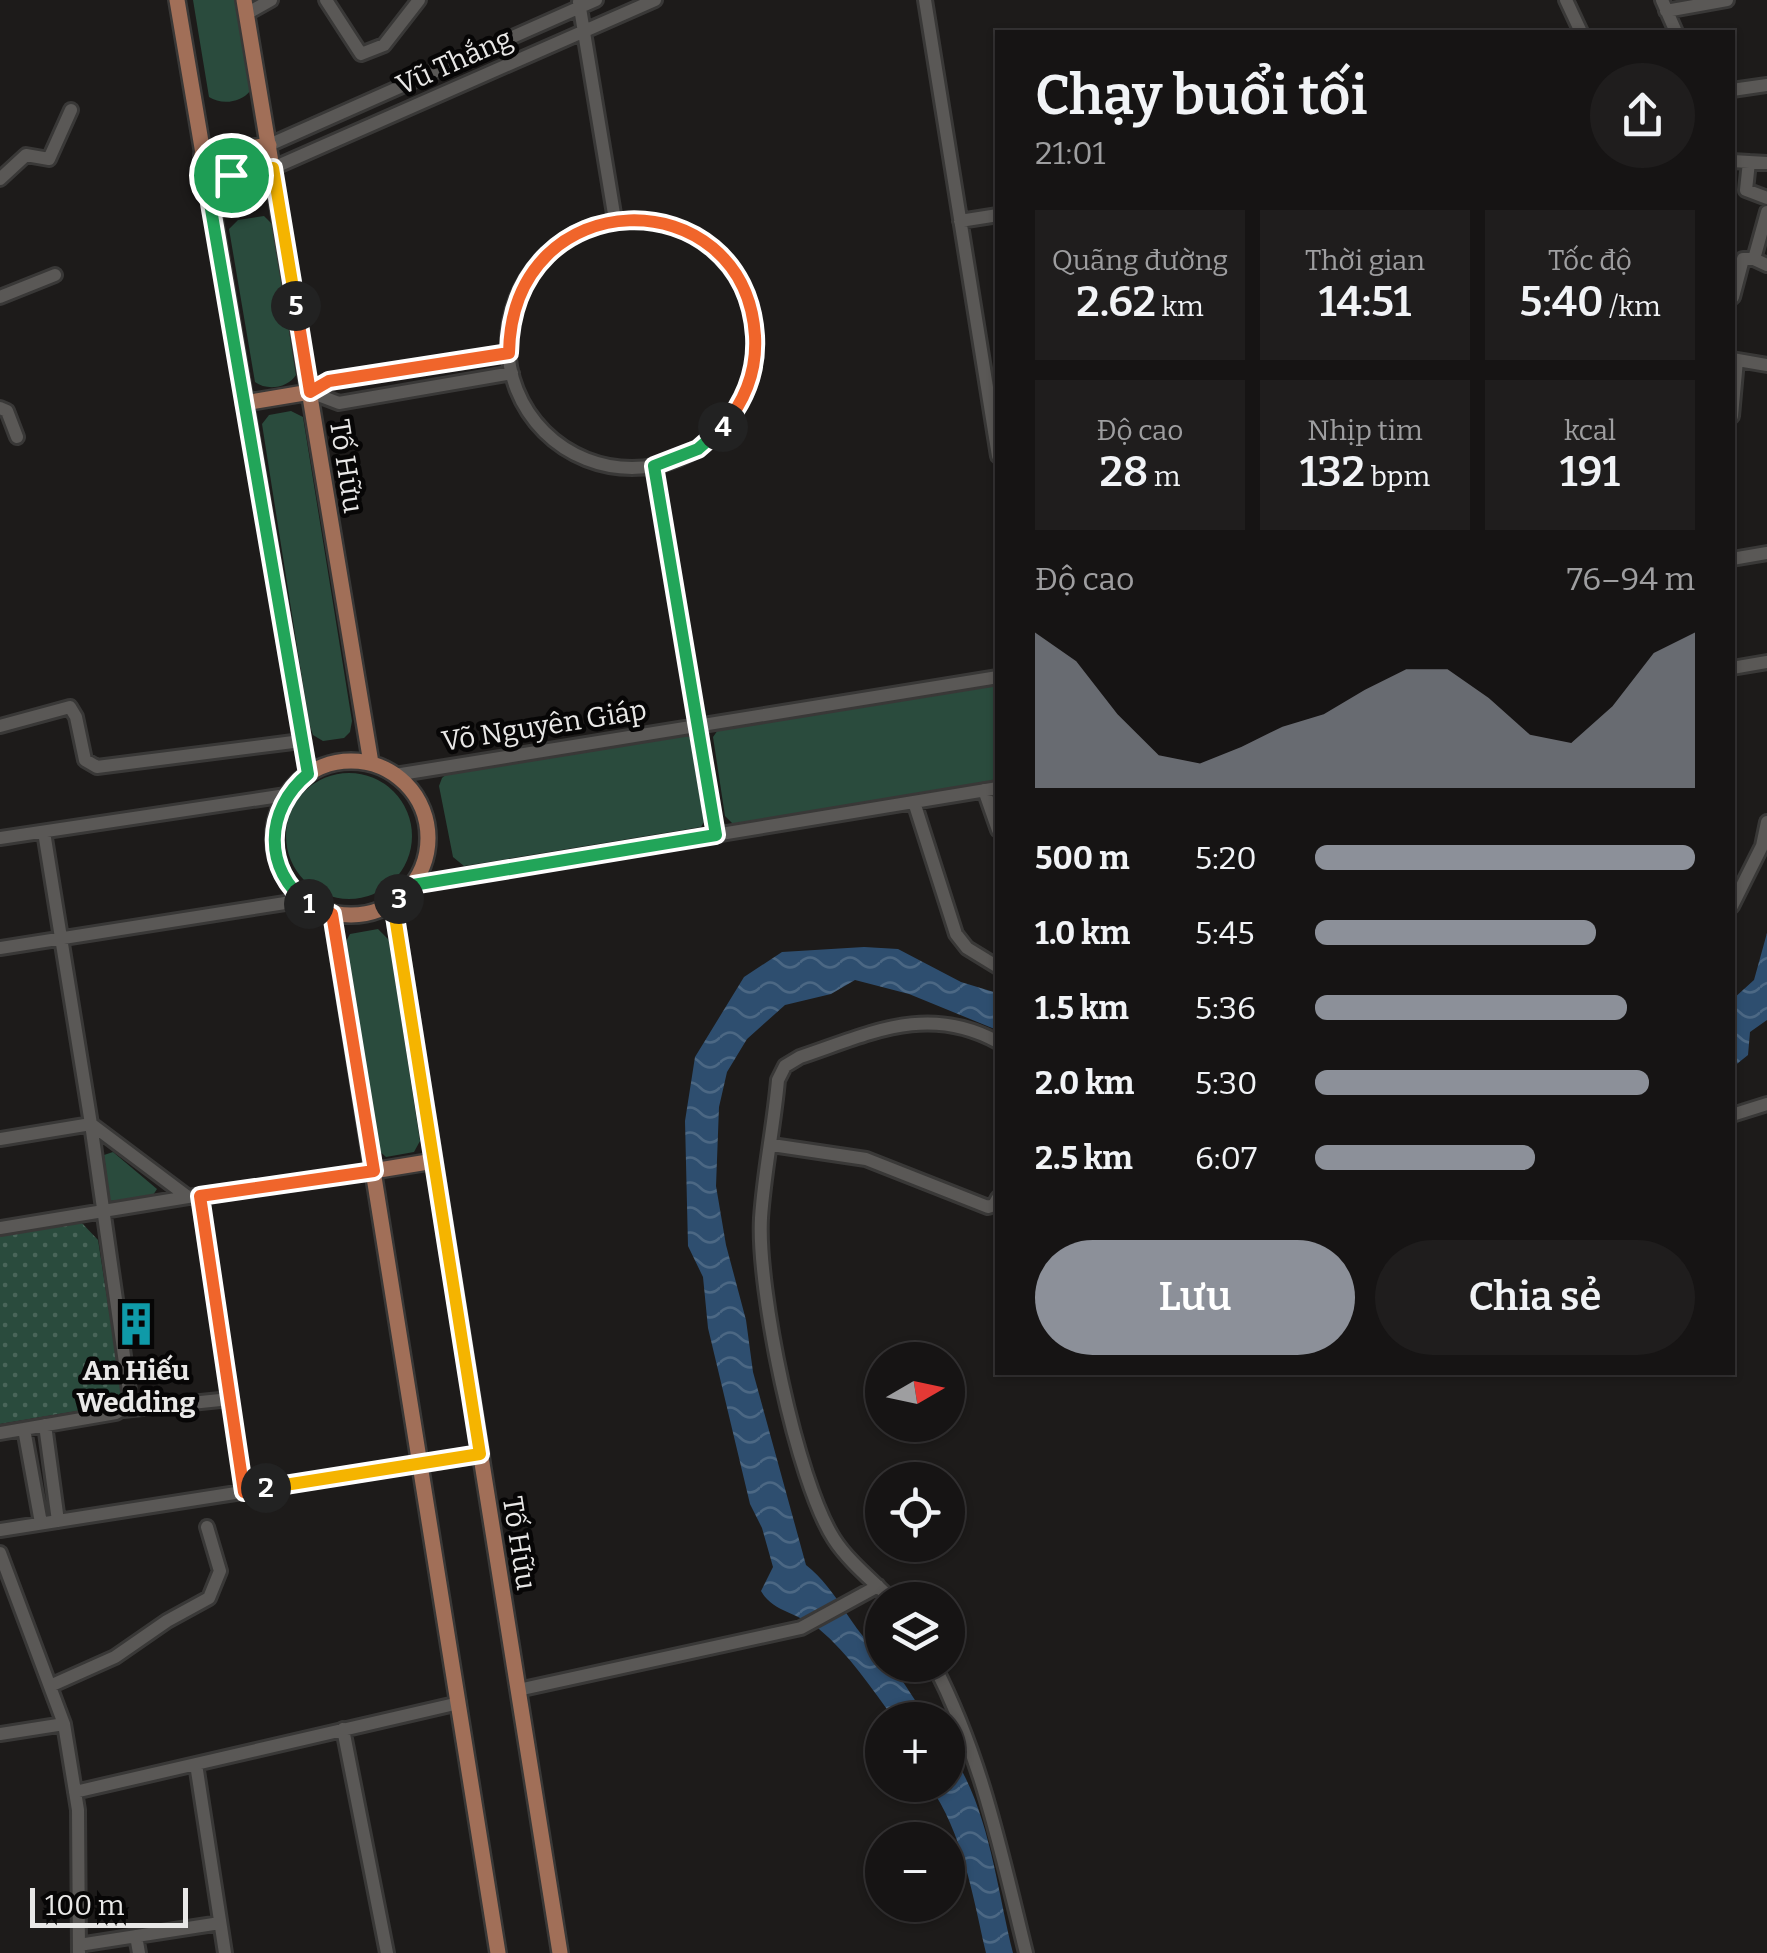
<!DOCTYPE html>
<html lang="vi">
<head>
<meta charset="utf-8">
<style>
	body { margin:0; font-family:Bitter,serif; background:#1f1d1d; color:#f1f3f6; height:100vh; display:flex; flex-direction:column; font-size:38px; white-space:nowrap }
	* { box-sizing:border-box; margin:0 }
	p { font-size:32px; color:#9e9ea0 }
	.icon { flex:none; width:55px; height:55px; fill:none; stroke:currentColor; stroke-width:2; stroke-linecap:round; stroke-linejoin:round }
	.map { position:relative; flex:1; overflow:hidden }
	.details { position:absolute; left:995px; top:30px; width:740px; height:1345px; display:flex; flex-direction:column; background:#161414; border-radius:0px; box-shadow:0 2px 8px #0004,0 0 0 2px #353334 }
	.details>* { flex:none }
	.needle { width:65px; rotate:81deg }
	.fabs { position:absolute; left:865px; top:1342px; display:grid; gap:20px }
	.fabs a { display:grid; place-items:center; width:100px; height:100px; border-radius:50%; background:#161414; box-shadow:0 2px 8px #0004,0 0 0 2px #353334; font-size:50px }
	.scale { position:absolute; left:30px; bottom:25px; width:158px; box-sizing:border-box; padding-left:10px; border:5px solid #e9e8e7; border-top:0; font-size:28px; line-height:35px; white-space:nowrap; color:#e9e8e7; -webkit-text-stroke:8px #070606; paint-order:stroke }
	.pin { position:absolute; display:grid; place-items:center; width:85px; height:85px; color:#fff; margin:-42px; border:5px solid #fff; border-radius:50%; box-shadow:0 2px 10px #0007 }
	.km { position:absolute; width:50px; height:50px; margin:-25px; border-radius:50%; background:#222; color:#fff; font-size:28px; line-height:50px; text-align:center }
	.round { display:grid; place-items:center; flex:none; width:105px; height:105px; border-radius:52px; background:#1f1d1d }
	.headline { display:flex; align-items:center; justify-content:space-between; height:170px; padding:0 40px }
	h1 { font-size:55px; font-weight:600; line-height:75px }
	.stats { display:grid; grid-template-columns:repeat(3,1fr); gap:15px; height:170px; padding:10px 40px }
	.stats div { display:grid; align-content:center; border-radius:0px; background:#1f1d1d; text-align:center }
	.stats b { font-size:42px; font-weight:600 }
	.stats small { font-size:28px; font-weight:400 }
	.stats p { font-size:28px }
	.chart { height:280px; padding:20px 40px }
	.chart p { display:flex; justify-content:space-between }
	.chart svg { width:100%; height:180px; margin-top:10px; fill:#8c9099; opacity:.7 }
	.button { display:flex; gap:20px; margin-top:auto; padding:20px 40px }
	.button a { flex:1; height:115px; border-radius:60px; background:#8c9099; color:#fff; font-size:40px; font-weight:600; line-height:115px; text-align:center }
	.button a+a { background:#1f1d1d; color:#f1f3f6 }
	ul { padding:0 40px; list-style:none; font-size:32px }
	li { display:grid; grid-template-columns:160px 120px 1fr; align-items:center; height:75px }
	li i { height:25px; border-radius:12px; background:#8c9099 }
	.map>svg:first-child { display:block }
</style>
</head>
<body>
<div class="map">
<svg width="1767" height="1953" viewBox="0 0 1767 1953">
	<defs>
		<pattern id="park-dots" width="8" height="8" patternUnits="userSpaceOnUse" patternTransform="scale(2.5)"><rect width="8" height="8" fill="#2a4b3d"/><path d="M2 2h.1M6 6h.1" fill="none" stroke="#496559" stroke-width="1.8" stroke-linecap="round"/></pattern>
		<pattern id="water-waves" width="16" height="10" patternUnits="userSpaceOnUse" patternTransform="scale(2.5)"><rect width="16" height="10" fill="#2e4e6f"/><path d="M0 5q4-4 8 0t8 0" fill="none" stroke="#4c6884"/></pattern>
	</defs>
	<rect width="100%" height="100%" fill="#1d1b1a"/>
	<path fill="#2a4b3d" d="M 193,0 L 236,0 L 250,91 C 241,103 221,105 209,97 Z
		M 264,216 L 272,224 L 296,375 C 288,388 267,391 255,382 L 229,229 L 238,220 Z
		M 291,411 L 303,417 L 352,721 L 350,732 L 344,738 L 323,741 L 313,735 L 309,723 L 262,424 L 269,415 Z
		M 997,682 L 997,781 L 733,824 L 725,816 L 713,737 L 720,727 Z
		M 685,733 L 690,738 L 704,822 L 701,827 L 464,866 L 453,857 L 439,786 L 442,778 L 452,769 Z
		M286 836a63 63 0 1 1 126 0a63 63 0 1 1-126 0Z
		M 378,929 L 389,940 L 420,1141 L 414,1152 L 386,1157 L 377,1149 L 344,945 L 350,934 Z
		M 113,1152 L 157,1189 L 151,1198 L 110,1201 L 104,1155 Z"/>
	<path fill="url(#park-dots)" d="M 80,1221 L 98,1240 L 122,1393 L 113,1405 L 0,1424 L 0,1234 Z"/>
	<path fill="url(#water-waves)" d="M 1767,933 L 1767,1020 L 1750,1032 L 1748,1055 L 1733,1067 L 1733,999 L 1754,980 Z
		M 864,947 L 898,949 L 961,982 L 997,993 L 997,1030 L 909,994 L 855,980 L 831,994 L 785,1005 L 747,1039 L 727,1072 L 719,1107 L 716,1186 L 726,1245 L 746,1320 L 753,1372 L 806,1565 C 839,1591 850,1629 882,1656 L 882,1665 L 892,1665 L 928,1720 L 895,1720 C 872,1689 849,1654 819,1629 C 799,1613 773,1612 761,1591 L 773,1567 L 762,1528 L 750,1504 L 708,1328 L 703,1277 L 688,1246 L 685,1121 L 695,1057 L 744,977 L 782,952 Z
		M 948,1748 C 989,1806 996,1885 1013,1953 L 986,1953 C 973,1897 963,1833 929,1785 L 948,1785 Z"/>
	<g fill="none" stroke-linecap="round" stroke-linejoin="round">
		<g stroke="#393837" stroke-width="18">
			<path id="minor" d="M 326,0 L 361,54 L 384,45 L 419,0
				M 925,0 L 998,456
				M 1566,0 L 1581,32
				M 1662,0 L 1676,32
				M 579,2 L 615,220
				M 1666,11 L 1727,0
				M 246,14 L 271,0
				M 1732,90 L 1767,85
				M 269,145 L 596,0
				M 1732,161 L 1767,163
				M 1749,162 L 1746,190 L 1767,198
				M 273,168 L 655,0
				M 0,179 L 26,155 L 49,159 L 71,110
				M508 344a124 124 0 1 1 248 0a124 124 0 1 1-248 0Z
				M 960,221 L 998,215
				M 1754,259 L 1767,212
				M 0,297 L 55,275
				M 1733,297 L 1743,259 L 1754,259 L 1767,265
				M 1732,359 L 1767,365
				M 310,392 L 339,403 L 512,373
				M 310,392 L 329,381 L 509,353
				M 0,408 L 7,411 L 17,437
				M 1732,416 L 1737,360
				M 654,466 L 716,835
				M 1732,559 L 1767,553
				M 1732,668 L 1767,662
				M 0,726 L 70,707 L 76,717 L 85,760 L 97,767 L 301,741
				M 395,775 L 998,677
				M 984,790 L 998,830
				M 914,802 L 956,934 L 967,948 L 998,967
				M 0,838 L 286,795
				M 413,885 L 998,788
				M 1732,906 L 1762,846 L 1767,822
				M 0,948 L 304,900
				M 1732,1115 L 1767,1104
				M 0,1139 L 91,1124 L 188,1197 L 373,1171
				M 772,1145 L 866,1159 L 988,1207 L 994,1205 L 998,1198
				M 199,1196 L 244,1491
				M 0,1228 L 188,1197
				M 123,1410 L 230,1399
				M 45,1425 L 58,1521
				M 24,1429 L 41,1523
				M 0,1433 L 116,1413 L 128,1405 L 130,1398 L 91,1124 L 44,832
				M 0,1530 L 420,1464
				M 0,1553 L 64,1724 L 78,1810 L 79,1953
				M 892,1600 C 873,1581 848,1561 834,1539 C 796,1480 757,1288 761,1218 C 764,1172 774,1126 778,1080 L 785,1066 L 800,1057 C 869,1034 927,1003 998,1042
				M 934,1665 C 982,1758 1001,1852 1026,1953
				M 50,1686 L 115,1657 L 167,1621 L 209,1598 L 220,1571 L 207,1527
				M 518,1690 L 801,1628 L 878,1586
				M 343,1729 L 387,1953
				M 0,1734 L 64,1724
				M 196,1764 L 225,1953
				M 75,1792 L 459,1703
				M 136,1936 L 139,1953
				M 79,1945 L 220,1923"/>
		</g>
		<g stroke="#393837" stroke-width="20">
			<path id="major" d="M 177,0 L 308,774
				M 244,0 L 371,763
				M 202,155 L 269,145
				M 206,180 L 273,168
				M 244,403 L 310,392
				M274 838a77 77 0 1 1 154 0a77 77 0 1 1-154 0Z
				M 393,904 L 560,1953
				M 332,914 L 498,1953
				M 373,1171 L 434,1161
				M 420,1464 L 480,1454"/>
		</g>
		<use href="#minor" stroke="#5a5856" stroke-width="12"/>
		<use href="#major" stroke="#a16f58" stroke-width="15"/>
	</g>
	<g fill="none" stroke-linecap="round" stroke-linejoin="round">
		<g stroke="#fff" stroke-width="20">
			<path id="split-1" d="M 231,175 L 206,180 L 308,774 C 265,809 262,870 309,904"/>
		</g>
		<g stroke="#fff" stroke-width="20">
			<path id="split-2" d="M 266,1488 L 244,1492 L 200,1196 L 374,1171 L 332,914 L 309,904"/>
		</g>
		<g stroke="#fff" stroke-width="20">
			<path id="split-3" d="M 266,1488 L 480,1454 L 393,904 L 399,899"/>
		</g>
		<g stroke="#fff" stroke-width="20">
			<path id="split-4" d="M 399,899 L 413,885 L 716,835 L 654,466 L 698,449 L 723,427"/>
		</g>
		<g stroke="#fff" stroke-width="20">
			<path id="split-5" d="M 296,306 L 310,392 L 329,381 L 509,353 C 512,179 745,179 755,336 C 757,370 745,401 723,427"/>
		</g>
		<g stroke="#fff" stroke-width="20">
			<path id="split-6" d="M 231,175 L 273,168 L 296,306"/>
		</g>
		<use href="#split-1" stroke="#22a559" stroke-width="12"/>
		<use href="#split-2" stroke="#f0652b" stroke-width="12"/>
		<use href="#split-3" stroke="#f5b400" stroke-width="12"/>
		<use href="#split-4" stroke="#22a559" stroke-width="12"/>
		<use href="#split-5" stroke="#f0652b" stroke-width="12"/>
		<use href="#split-6" stroke="#f5b400" stroke-width="12"/>
	</g>
	<defs>
		<g id="building-bare" transform="scale(3.45)"><path d="M-4-6H4V6H1V3H-1V6H-4ZM-2.5-4.3h1.7v1.8h-1.7ZM.8-4.3h1.7v1.8H.8ZM-2.5-1h1.7V.8h-1.7ZM.8-1h1.7V.8H.8Z" fill="#0f9aa8" stroke="#070606" stroke-width="2.5" paint-order="stroke"/></g>
	</defs>
	<g fill-rule="evenodd">
		<use href="#building-bare" x="136" y="1324"/>
	</g>
	<g text-anchor="middle" stroke-width="9" stroke-linejoin="round" paint-order="stroke">
		<g font-size="28" fill="#e9e8e7" stroke="#070606">
			<text transform="translate(454 61) rotate(-24)" y="10">Vũ Thắng</text>
			<text transform="translate(347 466) rotate(81)" y="10">Tố Hữu</text>
			<text transform="translate(544 725) rotate(-9)" y="10">Võ Nguyên Giáp</text>
			<text transform="translate(520 1543) rotate(81)" y="10">Tố Hữu</text>
		</g>
		<g font-size="28" font-weight="bold" fill="#e9e8e7" stroke="#070606">
			<text x="136" y="1380">An Hiếu<tspan x="136" dy="32">Wedding</tspan></text>
		</g>
	</g>
</svg>
<div class="fabs">
<a><svg class="needle" viewBox="-14 -14 28 28"><path d="M0-13l5 13h-10z" fill="#e53935"/><path d="M0 13l5-13h-10z" fill="#9e9ea0"/></svg></a>
<a><svg class="icon" aria-label="locate" viewBox="0 0 24 24"><circle cx="12" cy="12" r="6"/><path d="M12 2v4M12 18v4M2 12h4M18 12h4"/></svg></a>
<a><svg class="icon" aria-label="layers" viewBox="0 0 24 24"><path d="M12 4l9 5-9 5-9-5zM3 14l9 5 9-5"/></svg></a>
<a>+</a>
<a>−</a>
</div>
<div class="scale">100 m</div>
<div class="pin" style="left:231px;top:175px;background:#1e9e55"><svg class="icon" aria-label="arrive" viewBox="0 0 24 24"><path d="M6 21V4h12l-3 4 3 4H6"/></svg></div>
<b class="km" style="left:309px;top:904px">1</b>
<b class="km" style="left:266px;top:1488px">2</b>
<b class="km" style="left:399px;top:899px">3</b>
<b class="km" style="left:723px;top:427px">4</b>
<b class="km" style="left:296px;top:306px">5</b>
<section class="details">
<div class="headline"><div><h1>Chạy buổi tối</h1><p>21:01</p></div><a class="round"><svg class="icon" aria-label="share" viewBox="0 0 24 24"><path d="M12 15V3M7 8l5-5 5 5M5 13v7h14v-7"/></svg></a></div>
<div class="stats">
<div><p>Quãng đường</p><b>2.62<small> km</small></b></div>
<div><p>Thời gian</p><b>14:51</b></div>
<div><p>Tốc độ</p><b>5:40<small> /km</small></b></div>
</div>
<div class="stats">
<div><p>Độ cao</p><b>28<small> m</small></b></div>
<div><p>Nhịp tim</p><b>132<small> bpm</small></b></div>
<div><p>kcal</p><b>191</b></div>
</div>
<div class="chart"><p><span>Độ cao</span>76–94 m</p>
<svg viewBox="0 0 160 44" preserveAspectRatio="none"><path d="M0 44V6L10 13L20 26L30 36L40 38L50 34L60 29L70 26L80 20L90 15L100 15L110 22L120 31L130 33L140 24L150 11L160 6V44z"/></svg>
</div>
<ul>
<li><b>500 m</b>5:20<i style="width:100%"></i></li>
<li><b>1.0 km</b>5:45<i style="width:74%"></i></li>
<li><b>1.5 km</b>5:36<i style="width:82%"></i></li>
<li><b>2.0 km</b>5:30<i style="width:88%"></i></li>
<li><b>2.5 km</b>6:07<i style="width:58%"></i></li>
</ul>
<div class="button"><a>Lưu</a><a>Chia sẻ</a></div>
</section>
</div>
</body>
</html>
